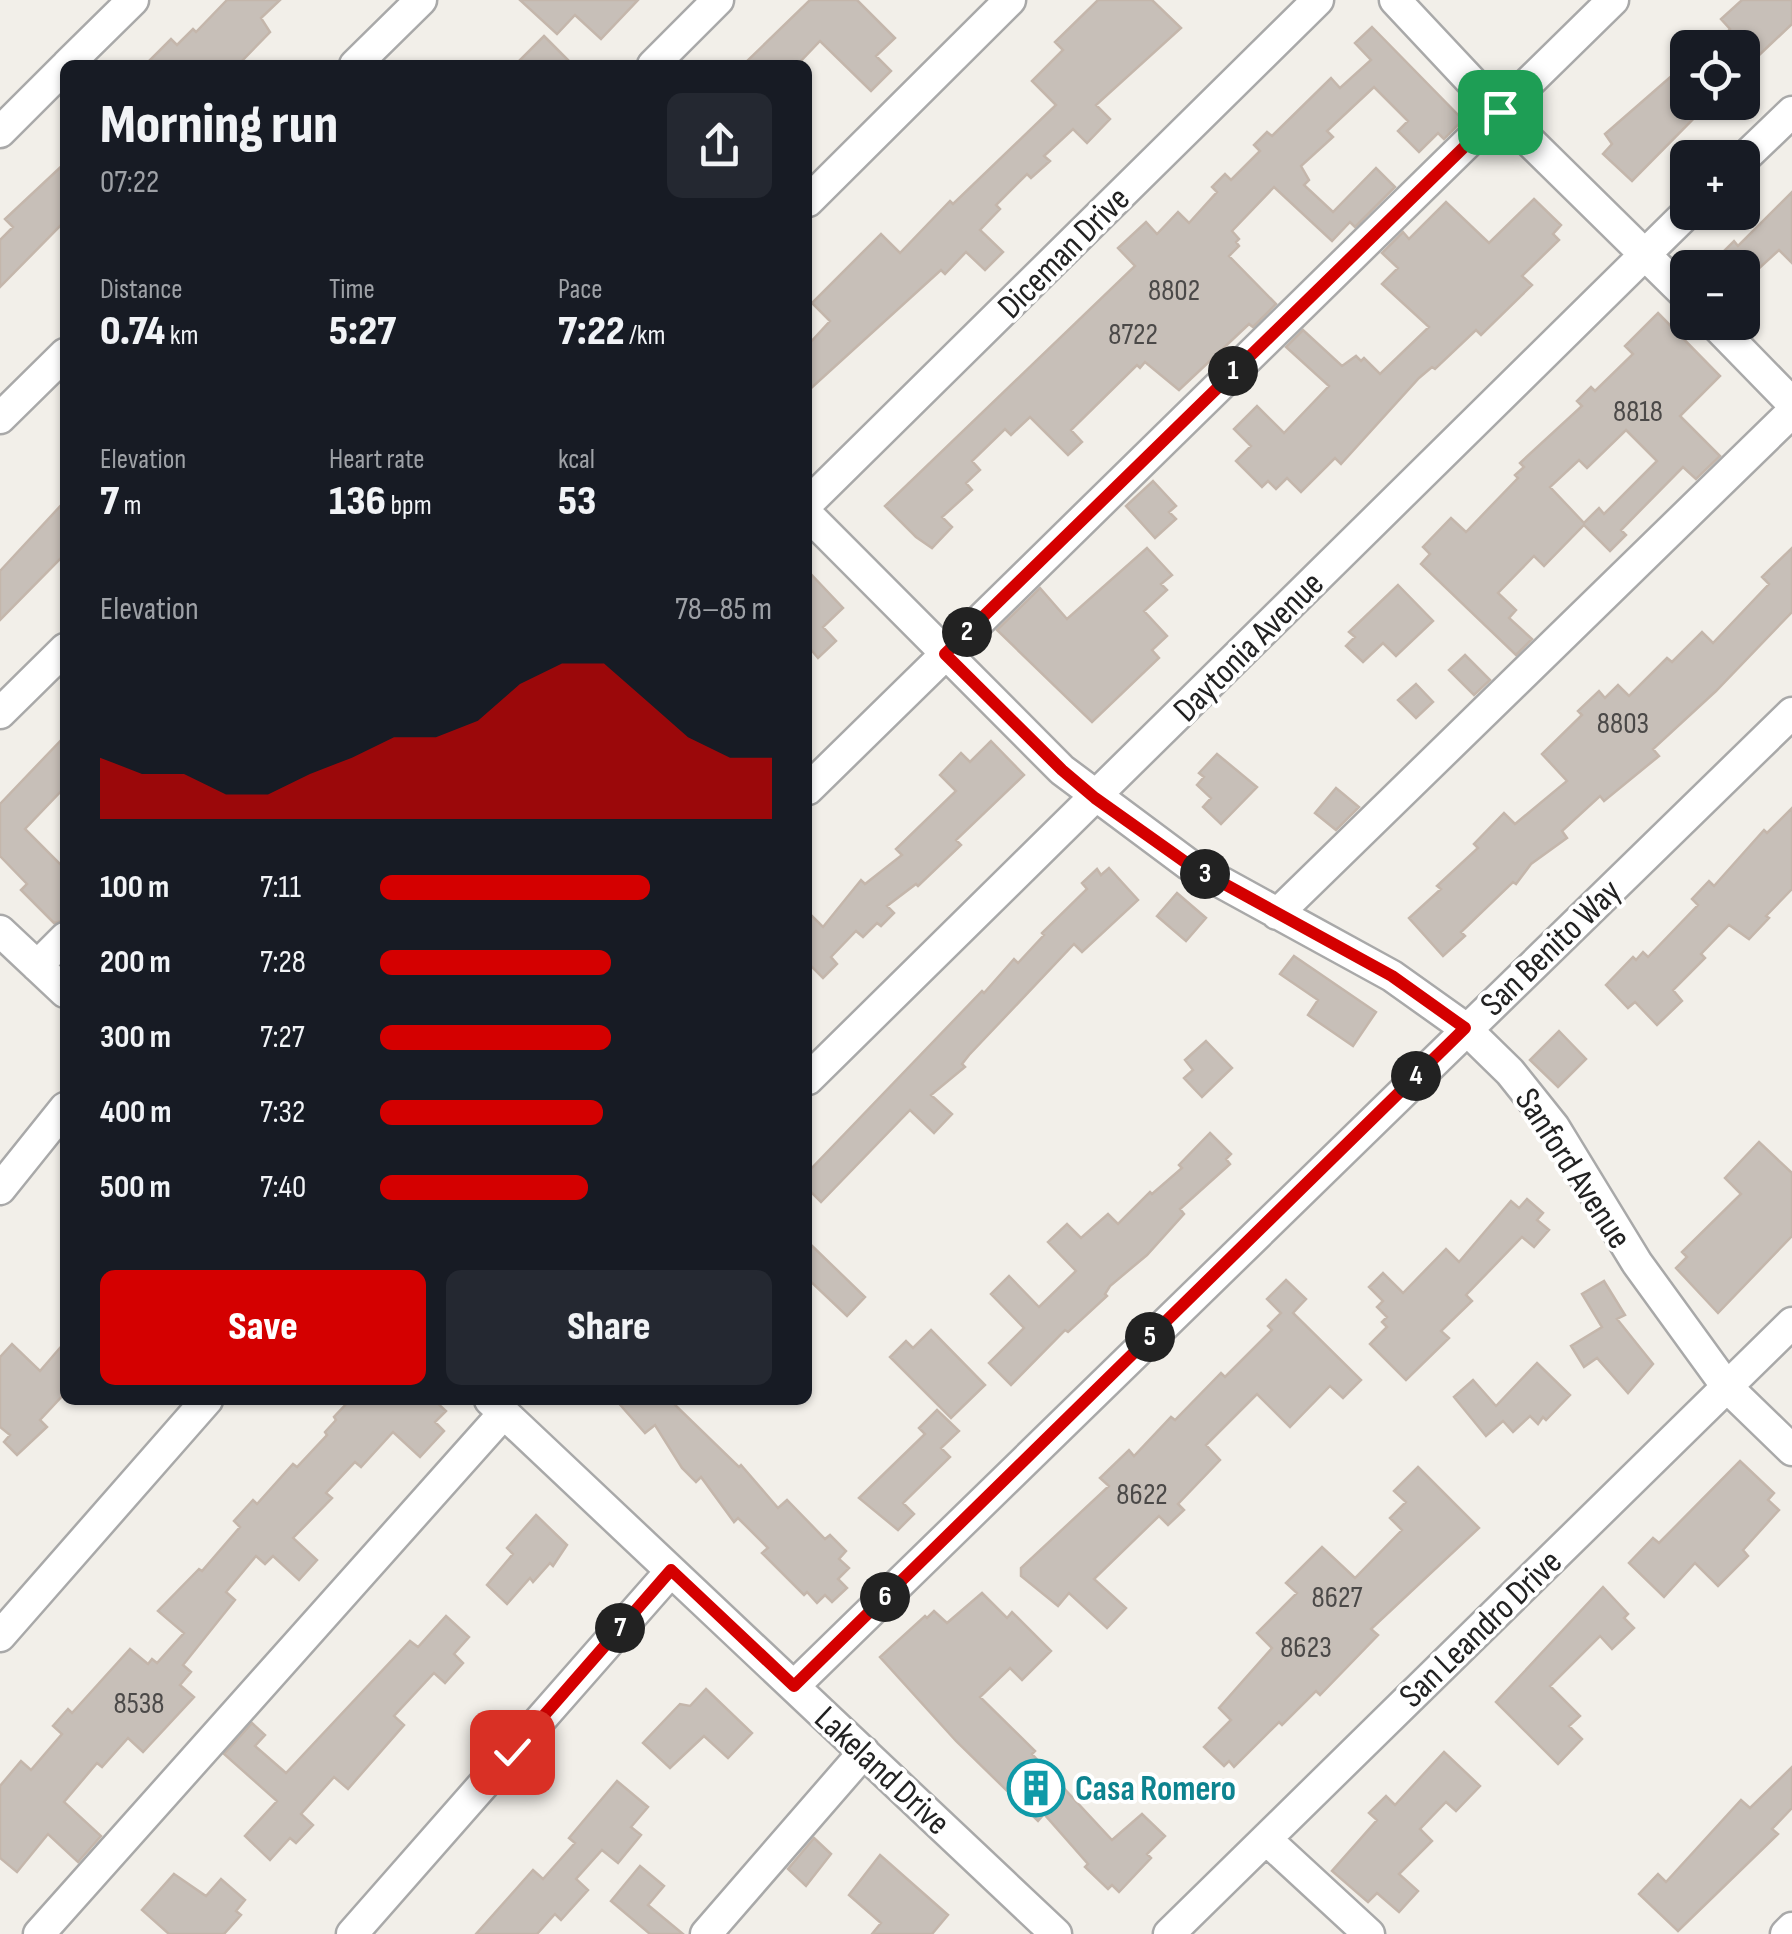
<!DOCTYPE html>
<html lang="en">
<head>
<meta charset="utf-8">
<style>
	body { margin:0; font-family:"Sofia Sans Condensed",sans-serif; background:#242831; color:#f1f3f6; height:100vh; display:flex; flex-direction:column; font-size:38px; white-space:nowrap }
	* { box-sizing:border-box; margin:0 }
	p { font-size:32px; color:#9ea1a6 }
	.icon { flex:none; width:55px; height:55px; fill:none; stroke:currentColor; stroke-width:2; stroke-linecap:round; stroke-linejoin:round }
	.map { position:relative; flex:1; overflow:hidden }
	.drawer { position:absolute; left:60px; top:60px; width:752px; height:1345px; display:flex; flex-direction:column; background:#171b24; border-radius:15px; box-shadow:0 2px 8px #0004 }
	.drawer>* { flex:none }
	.fabs { position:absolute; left:1670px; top:30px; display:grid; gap:20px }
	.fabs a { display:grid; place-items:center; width:90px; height:90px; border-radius:15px; background:#171b24; box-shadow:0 2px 8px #0004; font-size:50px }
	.pin { position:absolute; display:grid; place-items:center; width:85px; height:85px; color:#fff; margin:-42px; border-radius:20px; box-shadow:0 5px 15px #0006 }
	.km { position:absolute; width:50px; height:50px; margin:-25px; border-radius:50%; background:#222; color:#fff; font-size:28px; line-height:50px; text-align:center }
	.round { display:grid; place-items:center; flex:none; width:105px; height:105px; border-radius:15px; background:#242831 }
	.head { display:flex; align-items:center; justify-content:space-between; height:170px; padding:0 40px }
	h1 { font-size:55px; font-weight:800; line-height:75px }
	.metrics { display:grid; grid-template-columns:repeat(3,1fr); gap:15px; height:170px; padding:10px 40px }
	.metrics div { display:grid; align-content:center }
	.metrics b { font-size:42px; font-weight:800 }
	.metrics small { font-size:28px; font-weight:400 }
	.metrics p { font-size:28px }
	.chart { height:280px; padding:20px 40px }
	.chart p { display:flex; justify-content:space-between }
	.chart svg { width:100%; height:180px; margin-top:10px; fill:#d40000; opacity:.7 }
	.button { display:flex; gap:20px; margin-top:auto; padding:20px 40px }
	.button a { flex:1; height:115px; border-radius:15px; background:#d40000; color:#fff; font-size:40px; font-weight:800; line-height:115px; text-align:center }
	.button a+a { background:#242831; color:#f1f3f6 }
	ul { padding:0 40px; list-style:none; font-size:32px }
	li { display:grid; grid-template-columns:160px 120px 1fr; align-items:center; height:75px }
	li i { height:25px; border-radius:12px; background:#d40000 }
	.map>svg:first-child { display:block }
</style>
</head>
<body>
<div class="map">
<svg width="1792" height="1934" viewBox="0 0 1792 1934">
	<rect width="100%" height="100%" fill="#f2efe9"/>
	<path fill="#c7bfb8" stroke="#c4b6ab" stroke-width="2.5" fill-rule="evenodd" d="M 227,0 L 280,0 L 261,18 L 270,32 L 238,65 L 145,65 L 171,39 L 177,45 L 193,29 L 196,32 Z
		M 520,0 L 638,0 L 601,39 L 575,15 L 557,34 Z
		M 810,0 L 857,0 L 895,38 L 876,56 L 891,71 L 871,91 L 820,41 L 797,65 L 743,65 Z
		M 1098,0 L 1152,0 L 1181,28 L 1096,105 L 1110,119 L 1087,143 L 1073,129 L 1044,156 L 1050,161 L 1031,178 L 1027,174 L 996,205 L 1000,209 L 980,230 L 1003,252 L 985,270 L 966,252 L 945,274 L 941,270 L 808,391 L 808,345 L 830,321 L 812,303 L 881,234 L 900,253 L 950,201 L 953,204 L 1056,105 L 1032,81 L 1063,50 L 1055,42 Z
		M 1742,0 L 1792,0 L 1792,24 L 1757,57 L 1753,54 L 1742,65 L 1742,48 L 1712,48 L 1730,29 L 1721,19 Z
		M 1372,27 L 1463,120 L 1444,139 L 1438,133 L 1419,152 L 1398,131 L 1408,121 L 1374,87 L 1327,131 L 1333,137 L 1301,166 L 1309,180 L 1304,185 L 1333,212 L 1376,168 L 1395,187 L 1355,227 L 1350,222 L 1332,241 L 1274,187 L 1232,231 L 1239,239 L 1236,242 L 1239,246 L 1229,256 L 1276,304 L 1253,327 L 1249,324 L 1179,390 L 1145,362 L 1140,368 L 1137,365 L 1071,430 L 1082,442 L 1068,455 L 1030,417 L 1011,435 L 1005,429 L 972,461 L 980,470 L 966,483 L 972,490 L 942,517 L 952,527 L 932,548 L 916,537 L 885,506 L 1135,266 L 1118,248 L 1146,222 L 1157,234 L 1178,212 L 1189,223 L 1217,192 L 1212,187 L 1225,174 L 1231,180 L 1260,151 L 1254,145 L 1267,132 L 1272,136 L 1331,78 L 1340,88 L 1371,60 L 1355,43 Z
		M 544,36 L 573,65 L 515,65 Z
		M 1675,73 L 1688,86 L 1688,102 L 1710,102 L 1632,181 L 1603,154 L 1612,144 L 1605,134 Z
		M 65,163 L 65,221 L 0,287 L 0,240 L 13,227 L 5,219 Z
		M 1792,192 L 1792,263 L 1779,250 L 1742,284 L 1742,268 L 1707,268 L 1734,241 L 1738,246 Z
		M 1534,199 L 1561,225 L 1553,234 L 1559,240 L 1522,276 L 1532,285 L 1481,335 L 1476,330 L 1435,369 L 1432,367 L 1419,378 L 1341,464 L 1335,458 L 1301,492 L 1287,478 L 1276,489 L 1268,481 L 1262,487 L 1236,461 L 1251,446 L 1234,429 L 1257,406 L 1284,433 L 1329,386 L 1286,347 L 1303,330 L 1342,366 L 1356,356 L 1361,361 L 1364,358 L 1380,374 L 1429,327 L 1382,284 L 1398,268 L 1382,253 L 1403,232 L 1409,239 L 1446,202 L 1489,243 Z
		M 1658,313 L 1720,376 L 1680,416 L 1720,456 L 1696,479 L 1683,467 L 1621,530 L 1626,535 L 1610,551 L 1584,525 L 1544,566 L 1534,556 L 1498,593 L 1516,610 L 1509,618 L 1532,639 L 1516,655 L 1421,564 L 1430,554 L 1423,547 L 1451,518 L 1466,532 L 1518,478 L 1515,475 L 1524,467 L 1520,463 L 1582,406 L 1577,401 L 1591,387 L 1595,391 L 1633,354 L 1625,346 ZM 1626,430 L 1657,461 L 1604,514 L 1599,508 L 1584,523 L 1550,487 L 1579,460 L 1587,468 Z
		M 1153,481 L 1176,506 L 1169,512 L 1176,519 L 1155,538 L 1126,506 Z
		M 65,501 L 65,554 L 0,620 L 0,571 Z
		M 1147,548 L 1172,575 L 1161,584 L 1167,590 L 1144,611 L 1167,636 L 1152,650 L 1159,658 L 1092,722 L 997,630 L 1040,588 L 1067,619 Z
		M 1792,548 L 1792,612 L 1716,691 L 1653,749 L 1659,756 L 1604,801 L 1600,796 L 1562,831 L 1567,838 L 1531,864 L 1516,884 L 1513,882 L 1461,932 L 1465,936 L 1443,956 L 1409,918 L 1441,889 L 1437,886 L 1478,848 L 1474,844 L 1504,813 L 1515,824 L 1567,781 L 1542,754 L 1582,715 L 1578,711 L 1599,691 L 1605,698 L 1618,685 L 1629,696 L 1667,658 L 1672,662 L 1702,632 L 1713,643 L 1769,584 L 1762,577 Z
		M 808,571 L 843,608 L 823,627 L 836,641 L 818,658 L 808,646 Z
		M 1398,585 L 1433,621 L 1396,656 L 1383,643 L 1363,662 L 1346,646 L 1355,637 L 1349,632 Z
		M 1465,655 L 1490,680 L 1474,695 L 1449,670 Z
		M 1416,684 L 1433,702 L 1416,718 L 1398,700 Z
		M 65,736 L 65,787 L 25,829 L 65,869 L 65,920 L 54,923 L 21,890 L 27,884 L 0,856 L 0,804 Z
		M 991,741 L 1024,775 L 956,840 L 961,845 L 918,886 L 916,884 L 887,906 L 894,913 L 881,926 L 877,923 L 863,937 L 856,931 L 831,957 L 837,964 L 823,978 L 808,963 L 808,912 L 823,927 L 861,880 L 865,884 L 902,855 L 896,849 L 956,791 L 940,775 L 961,753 L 970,762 Z
		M 1217,754 L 1257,787 L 1221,824 L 1203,807 L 1211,798 L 1197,785 L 1204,777 L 1199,773 Z
		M 1336,788 L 1359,807 L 1336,830 L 1315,813 Z
		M 1792,808 L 1792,889 L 1766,916 L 1769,918 L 1749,939 L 1729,925 L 1701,954 L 1705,958 L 1673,990 L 1682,1001 L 1657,1025 L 1635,1002 L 1628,1008 L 1606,985 L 1633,957 L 1636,960 L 1643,952 L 1648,957 L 1698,905 L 1692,899 L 1709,881 L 1714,886 L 1764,830 L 1767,833 Z
		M 1109,868 L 1138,900 L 1082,952 L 1074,944 L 969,1055 L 962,1064 L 965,1067 L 931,1095 L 952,1114 L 934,1133 L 910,1110 L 821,1202 L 808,1189 L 808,1172 L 982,991 L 984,993 L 1014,959 L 1018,963 L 1044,935 L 1042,933 L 1087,889 L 1082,883 L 1097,869 L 1101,875 Z
		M 1177,893 L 1206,918 L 1186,941 L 1157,916 Z
		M 1294,956 L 1376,1012 L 1353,1046 L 1308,1015 L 1318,1000 L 1280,974 Z
		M 1559,1031 L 1586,1059 L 1558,1087 L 1530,1060 Z
		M 1206,1041 L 1232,1068 L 1202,1097 L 1184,1078 L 1193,1070 L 1185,1060 Z
		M 1210,1133 L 1231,1154 L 1226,1159 L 1230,1164 L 1180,1209 L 1184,1214 L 1147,1255 L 1110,1286 L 1105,1294 L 1107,1296 L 1068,1332 L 1065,1330 L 1011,1385 L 989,1363 L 1024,1328 L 991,1294 L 1009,1276 L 1039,1307 L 1076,1271 L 1048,1242 L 1067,1224 L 1081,1238 L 1108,1214 L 1118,1224 L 1150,1192 L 1152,1194 L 1182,1168 L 1179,1165 Z
		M 1759,1142 L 1792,1173 L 1792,1236 L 1718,1313 L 1676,1268 L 1687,1257 L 1682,1252 L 1741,1194 L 1725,1178 Z
		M 1527,1199 L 1543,1213 L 1537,1220 L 1549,1230 L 1534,1247 L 1522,1237 L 1466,1295 L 1472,1301 L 1441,1331 L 1449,1338 L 1406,1380 L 1370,1344 L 1387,1327 L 1382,1322 L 1387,1317 L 1377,1307 L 1383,1301 L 1369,1287 L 1383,1273 L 1403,1293 L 1446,1249 L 1459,1262 L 1511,1201 L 1519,1208 Z
		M 808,1242 L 865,1297 L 847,1316 L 808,1279 Z
		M 1286,1280 L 1306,1299 L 1293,1313 L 1361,1380 L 1343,1398 L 1330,1386 L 1290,1427 L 1257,1394 L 1206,1445 L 1220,1460 L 1178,1504 L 1184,1510 L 1168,1525 L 1159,1516 L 1094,1579 L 1126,1608 L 1107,1628 L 1069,1593 L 1058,1606 L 1021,1576 L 1021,1568 L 1109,1486 L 1100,1478 L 1129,1450 L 1134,1456 L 1171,1417 L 1175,1420 L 1221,1373 L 1225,1377 L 1272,1330 L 1268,1326 L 1281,1313 L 1267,1299 Z
		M 1604,1281 L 1625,1315 L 1617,1319 L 1653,1364 L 1628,1393 L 1597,1358 L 1584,1367 L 1571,1346 L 1602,1327 L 1582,1294 Z
		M 931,1330 L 985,1385 L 951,1418 L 890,1357 L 906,1341 L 913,1348 Z
		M 65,1342 L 65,1393 L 40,1420 L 47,1427 L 17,1455 L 4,1442 L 10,1435 L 0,1427 L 0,1357 L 12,1344 L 40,1371 Z
		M 1537,1363 L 1570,1395 L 1546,1420 L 1543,1417 L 1538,1424 L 1530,1416 L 1513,1432 L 1503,1421 L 1486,1436 L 1454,1397 L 1473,1380 L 1496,1406 Z
		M 350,1400 L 434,1400 L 446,1411 L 435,1422 L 444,1431 L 420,1457 L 393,1432 L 361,1467 L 355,1462 L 326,1493 L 332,1498 L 293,1538 L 317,1560 L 299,1580 L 273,1556 L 265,1564 L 256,1556 L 226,1592 L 235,1600 L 183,1665 L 191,1672 L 180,1685 L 194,1697 L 143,1752 L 128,1738 L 102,1767 L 97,1763 L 64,1802 L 101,1836 L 78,1862 L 48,1834 L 17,1872 L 0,1858 L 0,1786 L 21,1761 L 31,1770 L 62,1734 L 53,1726 L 68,1709 L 72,1713 L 130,1649 L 148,1664 L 152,1659 L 157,1663 L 184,1633 L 158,1611 L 199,1569 L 202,1571 L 240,1527 L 234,1521 L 253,1500 L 257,1504 L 293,1464 L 297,1467 L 327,1435 L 325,1432 L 336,1420 L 334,1417 Z
		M 616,1400 L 670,1400 L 739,1467 L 741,1465 L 778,1508 L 787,1500 L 825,1539 L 830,1535 L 846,1551 L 839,1559 L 849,1568 L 838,1579 L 847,1588 L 832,1602 L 825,1595 L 817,1603 L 807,1592 L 804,1595 L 762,1553 L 768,1548 L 738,1518 L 734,1522 L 701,1477 L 696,1482 L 682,1468 L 655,1425 L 645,1433 Z
		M 937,1410 L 959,1431 L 941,1448 L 950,1457 L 903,1503 L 914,1514 L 898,1530 L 859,1498 L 925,1434 L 919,1428 Z
		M 1740,1461 L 1774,1493 L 1768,1500 L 1779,1510 L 1743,1550 L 1748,1556 L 1718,1586 L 1695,1563 L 1664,1597 L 1629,1563 L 1653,1538 L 1659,1543 Z
		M 1418,1467 L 1479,1528 L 1371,1629 L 1378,1635 L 1320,1695 L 1316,1691 L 1282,1725 L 1279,1722 L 1234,1767 L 1229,1761 L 1224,1766 L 1204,1747 L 1231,1720 L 1219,1708 L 1272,1648 L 1257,1633 L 1297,1593 L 1286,1583 L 1322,1547 L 1355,1578 L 1402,1530 L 1390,1518 L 1406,1502 L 1394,1491 Z
		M 536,1515 L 567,1545 L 553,1566 L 550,1563 L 533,1582 L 530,1578 L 507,1604 L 487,1585 L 513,1554 L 507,1548 Z
		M 1603,1587 L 1628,1614 L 1624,1618 L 1634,1628 L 1612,1649 L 1600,1636 L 1550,1686 L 1580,1716 L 1569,1726 L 1582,1739 L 1558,1764 L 1496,1702 Z
		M 982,1593 L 1007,1618 L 1012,1612 L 1051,1651 L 1022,1680 L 1010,1668 L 980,1697 L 1035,1751 L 1032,1754 L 1112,1840 L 1142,1814 L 1165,1836 L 1147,1854 L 1151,1858 L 1119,1892 L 1112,1885 L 1108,1889 L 1085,1867 L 1088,1864 L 1044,1814 L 1038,1821 L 956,1741 L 880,1657 L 925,1616 L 927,1618 L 934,1611 L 947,1623 Z
		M 446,1616 L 469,1637 L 454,1654 L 463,1663 L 445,1683 L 434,1673 L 394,1716 L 404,1725 L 348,1789 L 334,1777 L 301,1814 L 313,1825 L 296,1843 L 290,1838 L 270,1860 L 245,1836 L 277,1801 L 224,1754 L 252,1723 L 265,1735 L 255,1746 L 286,1773 L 410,1641 L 418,1647 Z
		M 706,1689 L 752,1733 L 728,1758 L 704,1736 L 670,1768 L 643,1743 L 680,1704 L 690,1706 Z
		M 1444,1752 L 1480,1786 L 1456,1811 L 1446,1802 L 1420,1829 L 1432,1841 L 1399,1874 L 1418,1891 L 1399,1912 L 1377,1893 L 1368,1902 L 1332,1871 L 1377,1820 L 1369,1813 L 1386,1796 L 1395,1805 Z
		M 1792,1767 L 1792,1808 L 1772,1829 L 1778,1834 L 1678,1931 L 1639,1894 L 1658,1874 L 1666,1882 L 1741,1800 L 1750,1808 Z
		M 617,1781 L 648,1807 L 631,1827 L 641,1835 L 618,1863 L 602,1850 L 576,1879 L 588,1890 L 561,1920 L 555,1914 L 537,1934 L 476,1934 L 533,1870 L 543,1879 L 575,1843 L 569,1838 Z
		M 814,1838 L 831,1854 L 806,1886 L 788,1869 Z
		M 880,1855 L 948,1915 L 932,1934 L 872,1934 L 881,1923 L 849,1895 Z
		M 640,1866 L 664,1886 L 648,1905 L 683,1934 L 650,1934 L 611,1901 Z
		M 174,1874 L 206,1896 L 221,1879 L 245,1900 L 236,1911 L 241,1915 L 224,1934 L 169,1934 L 142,1910 Z"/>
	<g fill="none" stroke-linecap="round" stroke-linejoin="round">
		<g stroke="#a9a9a9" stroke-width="35">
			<path id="minor" d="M 1395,0 L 1500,112 L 1688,297
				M 67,65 L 133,0
				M 355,65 L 421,0
				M 653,65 L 718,0
				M 0,132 L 65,67
				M 1742,160 L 1792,112
				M 808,201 L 1010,0
				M 1713,322 L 1792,403
				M 0,418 L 65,354
				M 808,503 L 1318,0
				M 808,515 L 1062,770 L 1188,864 L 1392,976 L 1465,1028 L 1510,1072 L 1554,1127 L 1637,1263 L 1727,1387 L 1792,1450
				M 0,713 L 65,649
				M 808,789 L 1613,0
				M 1277,914 L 1792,412
				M 0,931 L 65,992
				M 37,966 L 65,938
				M 808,1079 L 1688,212
				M 0,1189 L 65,1108
				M 490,1400 L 1056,1934
				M 0,1636 L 207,1400
				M 794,1686 L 1792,713
				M 1266,1839 L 1369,1934
				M 39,1934 L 504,1413
				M 352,1934 L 671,1571
				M 706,1934 L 864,1752
				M 1169,1934 L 1792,1323
				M 1786,1934 L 1792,1928"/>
		</g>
		<use href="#minor" stroke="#fff" stroke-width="30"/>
	</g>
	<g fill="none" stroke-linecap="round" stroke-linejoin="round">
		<g stroke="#fff" stroke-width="20">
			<path id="route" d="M 512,1752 L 671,1570 L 794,1686 L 1465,1028 L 1392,976 L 1188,864 L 1095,798 L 1062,770 L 945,654 L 1500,112"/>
		</g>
		<use href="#route" stroke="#d40000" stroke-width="12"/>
	</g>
	<defs>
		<g id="building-ring" transform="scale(2.875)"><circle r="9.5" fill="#fff" stroke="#0f9aa8" stroke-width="1.5"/><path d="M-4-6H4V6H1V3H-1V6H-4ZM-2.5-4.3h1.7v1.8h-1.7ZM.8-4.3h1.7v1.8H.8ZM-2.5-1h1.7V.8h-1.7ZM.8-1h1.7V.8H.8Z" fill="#0f9aa8"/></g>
	</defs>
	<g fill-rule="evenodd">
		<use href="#building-ring" x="1036" y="1788"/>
	</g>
	<g text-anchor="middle" stroke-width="8" stroke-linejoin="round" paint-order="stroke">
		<g font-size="30" fill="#4b4948">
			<text x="1174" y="300">8802</text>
			<text x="1133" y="344">8722</text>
			<text x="1638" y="421">8818</text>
			<text x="1623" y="733">8803</text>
			<text x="1142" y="1504">8622</text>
			<text x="1337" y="1607">8627</text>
			<text x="1306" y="1657">8623</text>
			<text x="139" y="1713">8538</text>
		</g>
		<g font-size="35" fill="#222" stroke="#fff">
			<text transform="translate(1063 252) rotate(-45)" y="12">Diceman Drive</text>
			<text transform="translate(1248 646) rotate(-45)" y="12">Daytonia Avenue</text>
			<text transform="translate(1550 947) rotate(-44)" y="12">San Benito Way</text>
			<text transform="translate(1574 1168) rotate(57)" y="12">Sanford Avenue</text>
			<text transform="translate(1480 1628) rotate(-44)" y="12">San Leandro Drive</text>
			<text transform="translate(883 1770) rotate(43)" y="12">Lakeland Drive</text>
		</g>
		<g font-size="35" font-weight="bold" fill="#0d838f" stroke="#fff" text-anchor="start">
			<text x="1075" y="1800">Casa Romero</text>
		</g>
	</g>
</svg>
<div class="fabs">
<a><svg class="icon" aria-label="locate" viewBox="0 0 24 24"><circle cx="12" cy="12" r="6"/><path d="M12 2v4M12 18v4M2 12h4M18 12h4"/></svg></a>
<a>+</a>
<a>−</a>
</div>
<div class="pin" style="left:1500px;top:112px;background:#1e9e55"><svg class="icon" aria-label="arrive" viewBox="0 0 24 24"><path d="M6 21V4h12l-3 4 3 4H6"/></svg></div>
<div class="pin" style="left:512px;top:1752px;background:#d93025"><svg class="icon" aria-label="check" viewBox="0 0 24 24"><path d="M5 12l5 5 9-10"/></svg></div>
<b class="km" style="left:1233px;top:371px">1</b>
<b class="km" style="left:967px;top:632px">2</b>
<b class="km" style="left:1205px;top:874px">3</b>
<b class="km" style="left:1416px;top:1076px">4</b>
<b class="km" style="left:1150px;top:1337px">5</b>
<b class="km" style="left:885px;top:1597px">6</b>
<b class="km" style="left:620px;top:1628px">7</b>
<section class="drawer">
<div class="head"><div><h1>Morning run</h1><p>07:22</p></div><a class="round"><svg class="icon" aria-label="share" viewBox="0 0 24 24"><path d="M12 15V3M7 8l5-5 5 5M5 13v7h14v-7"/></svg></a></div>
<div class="metrics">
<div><p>Distance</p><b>0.74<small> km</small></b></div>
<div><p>Time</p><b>5:27</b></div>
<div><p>Pace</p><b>7:22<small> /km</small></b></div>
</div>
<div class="metrics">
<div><p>Elevation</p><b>7<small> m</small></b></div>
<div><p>Heart rate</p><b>136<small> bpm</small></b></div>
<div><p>kcal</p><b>53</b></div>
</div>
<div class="chart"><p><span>Elevation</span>78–85 m</p>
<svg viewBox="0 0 160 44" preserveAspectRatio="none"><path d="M0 44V29L10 33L20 33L30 38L40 38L50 33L60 29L70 24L80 24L90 20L100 11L110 6L120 6L130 15L140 24L150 29L160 29V44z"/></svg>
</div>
<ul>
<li><b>100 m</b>7:11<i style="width:69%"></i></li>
<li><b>200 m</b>7:28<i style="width:59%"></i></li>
<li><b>300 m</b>7:27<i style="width:59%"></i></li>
<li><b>400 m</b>7:32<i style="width:57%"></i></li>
<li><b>500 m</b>7:40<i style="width:53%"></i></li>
</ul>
<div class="button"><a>Save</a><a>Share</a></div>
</section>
</div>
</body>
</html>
